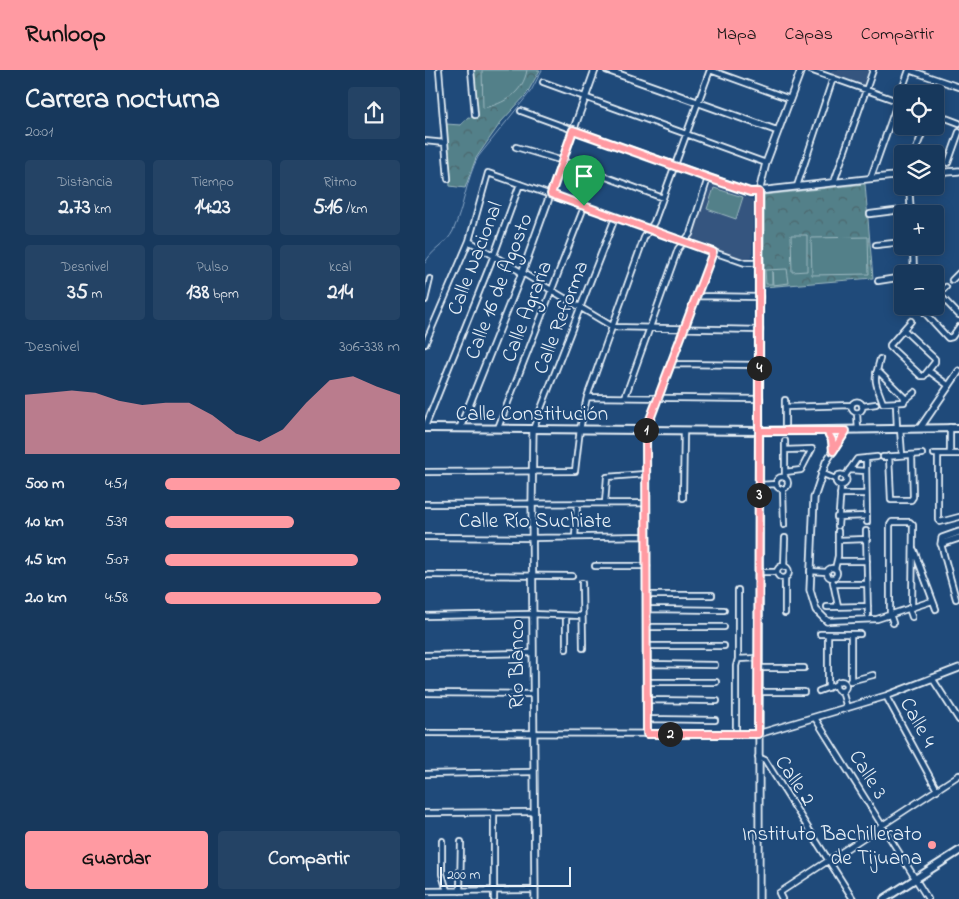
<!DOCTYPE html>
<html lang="es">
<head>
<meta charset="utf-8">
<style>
	body { margin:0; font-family:"Indie Flower",sans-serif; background:#244365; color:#f1f3f6; height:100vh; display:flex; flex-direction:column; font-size:19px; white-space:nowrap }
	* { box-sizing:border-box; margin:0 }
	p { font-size:16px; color:#9eacbb }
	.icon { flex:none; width:28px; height:28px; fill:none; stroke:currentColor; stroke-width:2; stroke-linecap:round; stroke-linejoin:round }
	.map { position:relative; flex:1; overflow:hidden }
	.drawer { display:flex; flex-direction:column; background:#17385c; width:425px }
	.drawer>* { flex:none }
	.controls { position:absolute; left:469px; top:15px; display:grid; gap:10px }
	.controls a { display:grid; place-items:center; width:50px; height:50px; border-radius:5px; background:#17385c; box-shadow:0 2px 12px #0003,0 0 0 1px #365272; font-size:25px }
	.scale { position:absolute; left:15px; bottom:12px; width:131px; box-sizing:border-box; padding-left:5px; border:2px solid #e8f1f8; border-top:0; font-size:14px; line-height:18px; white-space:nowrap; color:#e8f1f8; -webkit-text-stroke:4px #1f4a7a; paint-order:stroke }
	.pin { position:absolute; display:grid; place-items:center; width:42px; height:42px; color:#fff; margin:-51px -21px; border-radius:50% 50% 50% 0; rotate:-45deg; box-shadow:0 0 5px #0007 }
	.pin .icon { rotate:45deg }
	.km { position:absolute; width:25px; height:25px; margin:-12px; border-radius:50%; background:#222; color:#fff; font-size:14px; line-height:25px; text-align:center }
	.round { display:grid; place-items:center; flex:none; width:52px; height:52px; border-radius:5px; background:#244365 }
	.overview { display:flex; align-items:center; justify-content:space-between; height:85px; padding:0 25px }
	h1 { font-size:28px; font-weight:800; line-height:38px }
	.stats { display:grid; grid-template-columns:repeat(3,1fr); gap:8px; height:85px; padding:5px 25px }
	.stats div { display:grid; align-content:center; border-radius:5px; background:#244365; text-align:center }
	.stats b { font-size:21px; font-weight:800 }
	.stats small { font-size:14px; font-weight:400 }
	.stats p { font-size:14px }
	.chart { height:140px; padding:10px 25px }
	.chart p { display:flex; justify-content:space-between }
	.chart svg { width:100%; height:90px; margin-top:5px; fill:#ff9aa2; opacity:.7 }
	.cta { display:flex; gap:10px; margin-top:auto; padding:10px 25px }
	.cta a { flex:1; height:58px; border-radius:5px; background:#ff9aa2; color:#111; font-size:20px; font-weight:800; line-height:58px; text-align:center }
	.cta a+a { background:#244365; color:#f1f3f6 }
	ul { padding:0 25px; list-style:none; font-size:16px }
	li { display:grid; grid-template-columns:80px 60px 1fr; align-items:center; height:38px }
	li i { height:12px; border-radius:6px; background:#ff9aa2 }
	header { display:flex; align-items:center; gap:30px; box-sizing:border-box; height:70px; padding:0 25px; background:#ff9aa2; color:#111 }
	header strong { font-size:24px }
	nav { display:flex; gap:28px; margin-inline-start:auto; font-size:18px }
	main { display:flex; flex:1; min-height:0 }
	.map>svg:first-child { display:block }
</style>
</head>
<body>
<header>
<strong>Runloop</strong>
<nav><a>Mapa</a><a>Capas</a><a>Compartir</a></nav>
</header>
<main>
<section class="drawer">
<div class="overview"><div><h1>Carrera nocturna</h1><p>20:01</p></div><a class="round"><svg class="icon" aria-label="share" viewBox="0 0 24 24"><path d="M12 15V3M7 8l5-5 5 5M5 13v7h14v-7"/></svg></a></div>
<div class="stats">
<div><p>Distancia</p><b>2.73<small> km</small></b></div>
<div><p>Tiempo</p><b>14:23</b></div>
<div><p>Ritmo</p><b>5:16<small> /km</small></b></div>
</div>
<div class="stats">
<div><p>Desnivel</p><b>35<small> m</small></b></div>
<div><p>Pulso</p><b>138<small> bpm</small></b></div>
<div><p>kcal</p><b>214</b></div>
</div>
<div class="chart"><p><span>Desnivel</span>306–338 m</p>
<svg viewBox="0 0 160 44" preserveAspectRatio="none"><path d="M0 44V15L10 14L20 13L30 14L40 18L50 20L60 19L70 19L80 25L90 34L100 38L110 32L120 19L130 8L140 6L150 11L160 15V44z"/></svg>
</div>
<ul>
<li><b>500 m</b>4:51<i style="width:100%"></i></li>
<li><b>1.0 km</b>5:39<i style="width:55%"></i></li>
<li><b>1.5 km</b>5:07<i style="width:82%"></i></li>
<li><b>2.0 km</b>4:58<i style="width:92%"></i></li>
</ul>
<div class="cta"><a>Guardar</a><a>Compartir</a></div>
</section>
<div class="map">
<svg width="534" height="829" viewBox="0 0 534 829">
	<defs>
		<pattern id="park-crowns" width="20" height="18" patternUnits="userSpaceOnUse" patternTransform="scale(1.25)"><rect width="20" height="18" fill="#528089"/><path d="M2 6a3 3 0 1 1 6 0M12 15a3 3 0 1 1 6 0" fill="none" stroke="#4d676d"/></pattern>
	</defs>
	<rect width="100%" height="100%" fill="#1f4a7a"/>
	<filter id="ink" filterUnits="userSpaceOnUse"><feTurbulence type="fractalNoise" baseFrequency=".02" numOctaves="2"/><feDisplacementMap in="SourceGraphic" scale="10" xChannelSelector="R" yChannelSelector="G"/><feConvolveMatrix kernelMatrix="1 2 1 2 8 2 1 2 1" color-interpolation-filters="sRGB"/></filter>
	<g filter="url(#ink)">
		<path fill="#35557f" d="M 407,0 L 445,0 L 440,15 L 406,3 Z
			M 287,114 L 329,130 L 327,188 L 321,190 L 264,170 Z"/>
		<path fill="url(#park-crowns)" stroke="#9db8c0" d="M 49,0 L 115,0 L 101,25 L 76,52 L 51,88 L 40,118 L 25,116 L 21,54 L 36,55 L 43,47 L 53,48 Z
			M 440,114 L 448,208 L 339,217 L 339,125 Z"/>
		<path fill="#528089" stroke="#9db8c0" d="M 57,0 L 102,0 C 98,23 79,34 58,38 Z
			M 289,118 L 318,127 L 311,149 L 282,139 Z
			M 366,165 L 382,165 L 382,201 L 367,202 Z
			M 443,167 L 444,204 L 387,205 L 386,168 Z
			M 362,199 L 364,213 L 348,215 L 347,201 L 347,214 L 341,214 L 340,200 Z"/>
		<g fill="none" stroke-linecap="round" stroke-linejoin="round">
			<path stroke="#88a6c5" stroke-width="1" d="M 0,193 C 6,180 22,174 28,161 C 39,137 41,110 53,87 L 106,21 L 117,0"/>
			<g stroke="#e8f1f8" stroke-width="8">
				<path id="minor" d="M 14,0 L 23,109
					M 46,0 L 50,45
					M 285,0 L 365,29
					M 385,0 L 478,33
					M 484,0 L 534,17
					M 118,12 L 341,93
					M 96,41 L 148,60
					M 510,44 L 534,53
					M 0,71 L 20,73
					M 91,77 L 138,91 L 238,128
					M 489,84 L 500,56
					M 523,93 L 534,62
					M 446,107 L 484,0
					M 409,112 L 448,0
					M 372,116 L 408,8
					M 484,116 L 486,144
					M 445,144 L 485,139
					M 44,171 L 188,257 L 335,260
					M 451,175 L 478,172
					M 488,176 L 489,204
					M 527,210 L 534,203
					M 453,211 L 478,207
					M 514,224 L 534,245
					M 272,226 L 335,227
					M 510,228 L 521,217
					M 0,230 L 5,209
					M 502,236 L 500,243 L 523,268 L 527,267 L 534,257
					M 479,260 L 510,289 L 510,292 L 499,306 L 496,306 L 465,277 L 465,275 L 486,251
					M 0,274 L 44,171 L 63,103 L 320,193 L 335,193
					M 247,294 L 334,295
					M 504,301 L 524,316
					M 451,303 L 455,303 L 479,327 L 479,332 L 458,333 C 450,310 448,314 455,289
					M 162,327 L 335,329
					M 200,327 L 253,179 L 265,164 L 283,108
					M 360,330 L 360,355
					M 480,330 L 490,322
					M426.5 337a5.5 5.5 0 1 1 11 0a5.5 5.5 0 1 1-11 0Z
					M 471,334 L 472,359
					M 437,336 L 451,334
					M 360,337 L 427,335
					M 432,343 L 433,360
					M 0,357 L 69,185 L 95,114
					M 73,358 L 159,137
					M 108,359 L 190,148
					M 475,359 L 477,385
					M 360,371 L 360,408
					M 360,380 L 387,379 L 376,400 L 360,402
					M 509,384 L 534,384
					M 513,384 L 513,450 L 515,452 L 534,447
					M 525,384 L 525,357
					M 464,386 L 466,430 L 486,430 L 488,427 L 487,385
					M 458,387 L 497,384
					M 441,388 L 442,452
					M 424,400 L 441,401
					M 0,402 L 150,401 L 155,359 L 162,327 L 219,168 L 229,152 L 285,0
					M 396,403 L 410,409
					M410.5 410a5.5 5.5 0 1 1 11 0a5.5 5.5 0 1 1-11 0Z
					M 420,406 L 432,389 L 452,387
					M351 413a6 6 0 1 1 12 0a6 6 0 1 1-12 0Z
					M 334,415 L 351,414
					M 358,419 L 359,455
					M 415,424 L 441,424
					M 258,428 L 259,361
					M 180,433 L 182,407 L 220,404
					M 0,434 L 220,433
					M 412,447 L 442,446
					M 413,456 L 416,416
					M 441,461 L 443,545
					M 0,467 L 107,468 L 221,466
					M 150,467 L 152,434
					M 413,470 L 442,469
					M 516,474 L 531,529
					M 489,480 L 511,539
					M 412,491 L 442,491
					M 170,496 L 222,496
					M352 502a6 6 0 1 1 12 0a6 6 0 1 1-12 0Z
					M 359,497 L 360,468
					M402 503a5 5 0 1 1 10 0a5 5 0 1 1-10 0Z
					M 410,499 L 413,486 L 413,461
					M 385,501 L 402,502
					M 334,502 L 352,502
					M 0,505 L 147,506
					M 360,508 L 360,543
					M 408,512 L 413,536
					M 157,513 L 158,578
					M 409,514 L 442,514
					M 313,520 L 313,589 L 333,588
					M 222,525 L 287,525
					M 402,537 L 443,536
					M 484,538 L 487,547
					M 222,539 L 299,540
					M 0,546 L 107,544 L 157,546
					M 141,546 L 141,579
					M 402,551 L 452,549 L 507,531
					M 468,553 L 465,544 L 465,455 L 467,452 L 485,452 L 488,455 L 487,537
					M 222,557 L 299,557
					M 395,564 L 435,564
					M 426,564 L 426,611
					M 222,576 L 299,576
					M 0,585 L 107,583
					M 222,594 L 290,595
					M 333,598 L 379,598
					M 507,608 L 534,650
					M411 616a5 5 0 1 1 10 0a5 5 0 1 1-10 0Z
					M 425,611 L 448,605
					M 222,612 L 291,612
					M 403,618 L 403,564
					M 394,621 L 410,615
					M 417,621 L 422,638
					M 333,622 L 379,622
					M 0,623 L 108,624
					M 461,626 L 512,720
					M 222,630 L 292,631
					M 390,648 L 503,829
					M 222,649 L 290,650
					M 0,663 L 333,664
					M 311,663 L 311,596 L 313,589
					M 222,664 L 221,360 L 288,182
					M 333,687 L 340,690 L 428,829
					M 0,704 L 109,702
					M 0,743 L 110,742
					M 17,771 L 17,804 L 22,821
					M 0,821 L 110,820
					M 35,821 L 36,772
					M 69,829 L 69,742
					M 357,829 L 354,823 L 534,705"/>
			</g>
			<g stroke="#e8f1f8" stroke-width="9">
				<path id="tertiary" d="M 182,0 L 353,61
					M 148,60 L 325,122 L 478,105
					M 510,103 L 534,101
					M 35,358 L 97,203 L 170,0
					M 495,358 L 534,301
					M 108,359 L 107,434 L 110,829
					M 402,361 L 407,370 L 408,380
					M 516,474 L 517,468 L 534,462
					M 516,474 L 534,468
					M 402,551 L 391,540 L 385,520 L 389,428 L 401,392 L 421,361
					M 333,664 L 461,626 L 534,598
					M 334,829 L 334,122 L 341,93 L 376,0"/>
			</g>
			<g stroke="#e8f1f8" stroke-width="10">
				<path id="secondary" d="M 0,358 L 334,361 L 534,358
					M 459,829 L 534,781"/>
			</g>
			<use href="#minor" stroke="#1f4a7a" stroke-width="4.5"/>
			<use href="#tertiary" stroke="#1f4a7a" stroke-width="5.5"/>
			<use href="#secondary" stroke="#1f4a7a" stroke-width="6"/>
		</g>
	</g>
	<g fill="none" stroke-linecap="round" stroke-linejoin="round" filter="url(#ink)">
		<g stroke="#fff" stroke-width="10">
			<path id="route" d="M 159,136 L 288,182 L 221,360 L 222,664 L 333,664 L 334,361 L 421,361 L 408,381 L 407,370 L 402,361 L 334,361 L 334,122 L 325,122 L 283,108 L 148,60 L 126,124 L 159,136"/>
		</g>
		<use href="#route" stroke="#ff9aa2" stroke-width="6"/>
	</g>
	<circle fill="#ff9aa2" stroke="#1f4a7a" stroke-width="2" cx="507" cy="775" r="5"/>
	<g text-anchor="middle" stroke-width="4" stroke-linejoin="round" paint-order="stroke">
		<g font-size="21" fill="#e8f1f8" stroke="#1f4a7a">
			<text transform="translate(49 188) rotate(-69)" y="7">Calle Nacional</text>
			<text transform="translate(73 216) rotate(-69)" y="7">Calle 16 de Agosto</text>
			<text transform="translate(101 241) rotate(-69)" y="7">Calle Agraria</text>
			<text transform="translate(135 247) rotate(-69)" y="7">Calle Reforma</text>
			<text x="107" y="350">Calle Constitución</text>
			<text x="110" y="457">Calle Río Suchiate</text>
			<text transform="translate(91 594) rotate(-90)" y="7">Río Blanco</text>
			<text transform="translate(494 652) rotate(61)" y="7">Calle 4</text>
			<text transform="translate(444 704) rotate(58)" y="7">Calle 3</text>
			<text transform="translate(371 710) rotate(56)" y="7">Calle 2</text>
		</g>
		<g font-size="21" fill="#e8f1f8" stroke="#1f4a7a" text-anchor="end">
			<text x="497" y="770">Instituto Bachillerato<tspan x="497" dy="24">de Tijuana</tspan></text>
		</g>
	</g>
</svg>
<div class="controls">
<a><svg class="icon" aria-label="locate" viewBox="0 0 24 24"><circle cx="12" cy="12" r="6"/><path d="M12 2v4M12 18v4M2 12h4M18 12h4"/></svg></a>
<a><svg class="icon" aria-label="layers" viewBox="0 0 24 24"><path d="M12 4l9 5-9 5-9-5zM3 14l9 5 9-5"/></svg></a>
<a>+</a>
<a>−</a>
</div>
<div class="scale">200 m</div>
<div class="pin" style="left:159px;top:136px;background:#1e9e55"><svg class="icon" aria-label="arrive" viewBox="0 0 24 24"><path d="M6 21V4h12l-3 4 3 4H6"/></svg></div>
<b class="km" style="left:221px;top:360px">1</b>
<b class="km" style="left:245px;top:664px">2</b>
<b class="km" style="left:334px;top:425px">3</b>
<b class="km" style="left:334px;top:298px">4</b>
</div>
</main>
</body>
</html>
